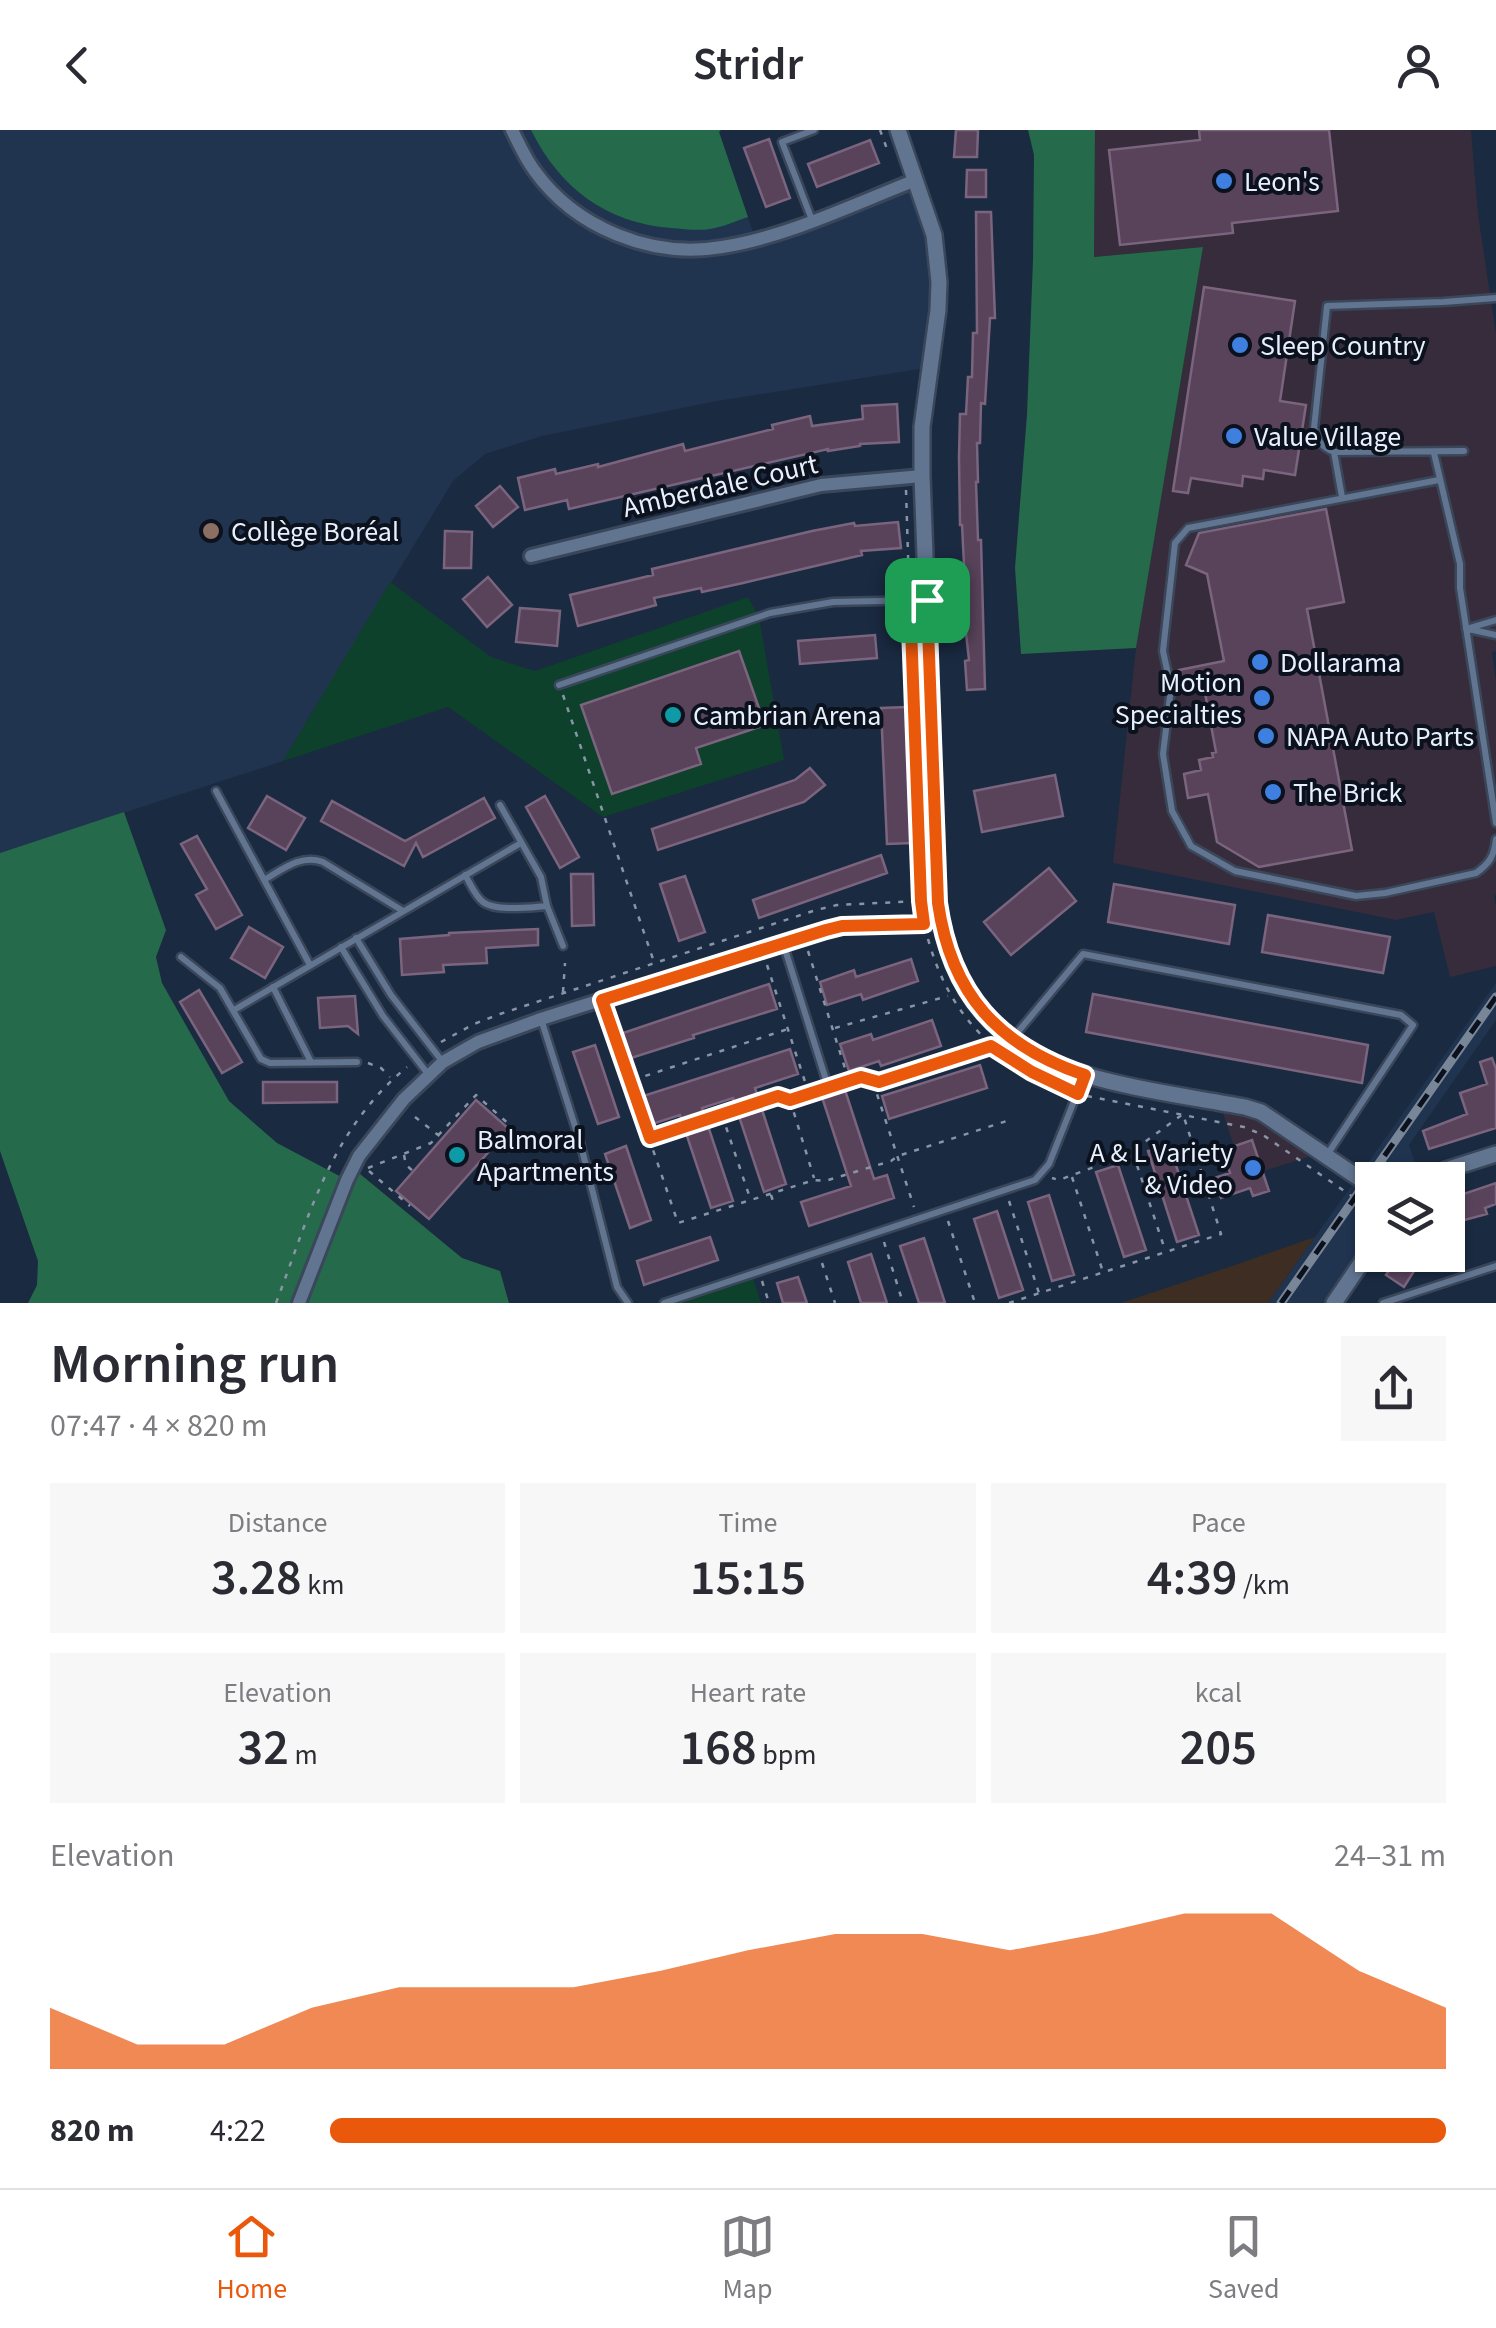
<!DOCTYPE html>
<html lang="en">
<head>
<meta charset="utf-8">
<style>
	body { margin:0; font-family:"Source Sans 3",sans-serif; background:#f7f7f7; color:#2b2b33; height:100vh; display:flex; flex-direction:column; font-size:38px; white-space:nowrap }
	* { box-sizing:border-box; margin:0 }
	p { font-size:32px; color:#7c7c81 }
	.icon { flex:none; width:55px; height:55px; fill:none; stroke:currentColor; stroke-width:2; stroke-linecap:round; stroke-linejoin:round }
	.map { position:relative; height:1173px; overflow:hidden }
	.sheet { display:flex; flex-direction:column; background:#fff; flex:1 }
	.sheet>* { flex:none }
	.controls { position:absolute; left:1355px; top:1032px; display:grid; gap:20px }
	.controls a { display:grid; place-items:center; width:110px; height:110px; border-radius:0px; background:#fff; box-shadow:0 2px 8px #0004; font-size:50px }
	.pin { position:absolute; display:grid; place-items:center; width:85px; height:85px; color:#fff; margin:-42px; border-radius:20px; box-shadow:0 5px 15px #0006 }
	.round { display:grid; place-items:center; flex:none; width:105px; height:105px; border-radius:0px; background:#f7f7f7 }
	.summary { display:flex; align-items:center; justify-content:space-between; height:170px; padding:0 50px }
	h1 { font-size:55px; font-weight:600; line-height:75px }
	.stats { display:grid; grid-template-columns:repeat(3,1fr); gap:15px; height:170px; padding:10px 50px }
	.stats div { display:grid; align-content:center; border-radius:0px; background:#f7f7f7; text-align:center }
	.stats b { font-size:50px; font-weight:600 }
	.stats small { font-size:28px; font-weight:400 }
	.stats p { font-size:28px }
	.chart { height:280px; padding:20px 50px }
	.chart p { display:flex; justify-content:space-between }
	.chart svg { width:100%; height:180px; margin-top:10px; fill:#ea580c; opacity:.7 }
	ul { padding:0 50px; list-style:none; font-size:32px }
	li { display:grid; grid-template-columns:160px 120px 1fr; align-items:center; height:75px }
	li i { height:25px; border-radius:12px; background:#ea580c }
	header { display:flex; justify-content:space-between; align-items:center; height:130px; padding:0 50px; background:#fff; font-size:45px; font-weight:600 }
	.menu { display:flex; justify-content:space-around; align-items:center; height:140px; border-top:2px solid #e1e1e2; background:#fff; font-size:28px; color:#7c7c81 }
	.menu a { display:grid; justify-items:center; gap:5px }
	.menu .on { color:#ea580c }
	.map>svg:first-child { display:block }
</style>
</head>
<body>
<header><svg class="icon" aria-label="back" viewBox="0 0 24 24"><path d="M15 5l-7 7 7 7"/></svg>Stridr<svg class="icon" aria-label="person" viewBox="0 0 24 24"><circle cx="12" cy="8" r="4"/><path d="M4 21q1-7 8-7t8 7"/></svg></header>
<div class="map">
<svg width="1496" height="1173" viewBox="0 0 1496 1173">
	<rect width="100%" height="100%" fill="#1a2a41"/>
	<path fill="#372c3b" d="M 1095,0 L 1471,0 L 1478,84 L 1496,204 L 1496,521 L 1492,522 L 1496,551 L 1496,764 L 1494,767 L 1496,776 L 1496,836 L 1450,847 L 1434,782 L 1396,790 L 1113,733 L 1136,518 L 1203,117 L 1094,127 Z
		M 1220,974 L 1244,978 L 1321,1023 L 1244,1047 Z"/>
	<path fill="#3d2d22" d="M 1315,1107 L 1268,1173 L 1121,1173 L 1238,1134 Z"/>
	<path fill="#203450" d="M 0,0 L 721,0 L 719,2 L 756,111 L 917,51 L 935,104 L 932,237 L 717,271 L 542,306 L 485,324 L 453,351 L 283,631 L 0,723 Z
		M 1496,853 L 1496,890 L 1409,1015 L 1421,1050 L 1372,1050 L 1372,1120 L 1336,1173 L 1268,1173 Z"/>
	<path fill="#0d412b" d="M 390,452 L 491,527 L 535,541 L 748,467 L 759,487 L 784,630 L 603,687 L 448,577 L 283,631 Z
		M 752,1145 L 761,1173 L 667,1173 Z"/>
	<path fill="#256a4a" d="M 531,0 L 721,0 L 719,2 L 748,87 C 736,91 723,97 710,99 C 698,101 684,99 671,98 C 606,93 560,58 531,0 Z
		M 1028,0 L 1095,0 L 1094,127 L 1203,117 L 1136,518 L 1021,524 L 1015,438 L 1027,284 L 1033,130 L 1034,25 Z
		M 124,682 L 166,800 L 156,827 L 162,853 L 229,971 L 277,1013 L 347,1050 L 354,1039 L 462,1128 L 500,1141 L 509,1173 L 28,1173 L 37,1155 L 38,1131 L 0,1021 L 0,723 Z"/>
	<path fill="#58435b" stroke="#7b647e" stroke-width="2.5" d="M 956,0 L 978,0 L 977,27 L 954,27 Z
		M 1199,0 L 1329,0 L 1338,81 L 1232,93 L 1233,103 L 1120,115 L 1109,20 L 1200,10 Z
		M 769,9 L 790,68 L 766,77 L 744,18 Z
		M 870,10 L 879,33 L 817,57 L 808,34 Z
		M 967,40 L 986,40 L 986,67 L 966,67 Z
		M 976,82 L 991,82 L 995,188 L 990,188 L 985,274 L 981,273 L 980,313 L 977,313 L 978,352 L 976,352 L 978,410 L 981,410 L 985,559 L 967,560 L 965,531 L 969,530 L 965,494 L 967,494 L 962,395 L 960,395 L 959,327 L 960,284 L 966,284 L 968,247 L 972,247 L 973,203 L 977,203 Z
		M 1204,157 L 1295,171 L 1280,271 L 1306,275 L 1295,345 L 1264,340 L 1263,349 L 1243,346 L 1242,356 L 1191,348 L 1188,363 L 1173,361 Z
		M 897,274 L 899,312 L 860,314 L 860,316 L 828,321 L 828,319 L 569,379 L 567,370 L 525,380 L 518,348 L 555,339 L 556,344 L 598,334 L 598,337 L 683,314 L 685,321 L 773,299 L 772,295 L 810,286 L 812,296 L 863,289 L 862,276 Z
		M 500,356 L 518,377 L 493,397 L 476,376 Z
		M 1326,379 L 1344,472 L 1307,479 L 1352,720 L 1259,737 L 1217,712 L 1208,664 L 1188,668 L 1184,644 L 1201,640 L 1199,630 L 1213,627 L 1212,623 L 1216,622 L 1205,563 L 1182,556 L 1179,540 L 1224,531 L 1207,444 L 1186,435 L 1199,403 Z
		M 898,392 L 901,418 L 861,421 L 862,425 L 743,453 L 702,462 L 701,458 L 654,468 L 656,475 L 578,496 L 570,465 L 653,445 L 652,439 L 812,401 L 854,393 L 855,396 Z
		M 445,401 L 472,402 L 471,438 L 444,438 Z
		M 488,447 L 512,475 L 487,497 L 463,469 Z
		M 520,478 L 560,481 L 557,516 L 516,512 Z
		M 875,505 L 877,528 L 800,534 L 798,511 Z
		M 739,521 L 765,595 L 696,618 L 701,634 L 612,664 L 581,575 Z
		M 907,577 L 912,713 L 887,714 L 881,578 Z
		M 810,638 L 825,655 L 804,672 L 658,720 L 652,699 L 795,650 Z
		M 1055,645 L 1063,686 L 982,702 L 974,661 Z
		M 267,666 L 305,688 L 286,720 L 248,698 Z
		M 545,666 L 579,727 L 560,738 L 526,677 Z
		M 484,668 L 495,688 L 423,727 L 416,713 L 404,736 L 321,691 L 332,671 L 405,711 Z
		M 197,706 L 242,785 L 216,799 L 196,765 L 207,759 L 181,714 Z
		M 881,725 L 887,743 L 759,788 L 753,770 Z
		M 1049,738 L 1076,771 L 1011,825 L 984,792 Z
		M 571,744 L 593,744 L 594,795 L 572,796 Z
		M 685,746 L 705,802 L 679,811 L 660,754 Z
		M 1114,754 L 1235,775 L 1229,814 L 1108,792 Z
		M 1268,785 L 1390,807 L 1383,843 L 1262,822 Z
		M 249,797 L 283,817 L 265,848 L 231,828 Z
		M 538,799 L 538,815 L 486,818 L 487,833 L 443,835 L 444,842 L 402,845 L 400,809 L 449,805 L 449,803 Z
		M 911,829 L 918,851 L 863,870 L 861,864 L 827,875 L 820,852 L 854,840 L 856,847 Z
		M 769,854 L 777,879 L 693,905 L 694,908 L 625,930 L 617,905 Z
		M 199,860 L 242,932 L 222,943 L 180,872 Z
		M 1093,864 L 1368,915 L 1362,953 L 1086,902 Z
		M 355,866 L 358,904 L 348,896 L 320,898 L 318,868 Z
		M 932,890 L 941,916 L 881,936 L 879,931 L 849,941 L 840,914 L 871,904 L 873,910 Z
		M 595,915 L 619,987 L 598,994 L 573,922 Z
		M 790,919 L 798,944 L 755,958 L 786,1054 L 764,1062 L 733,968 L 702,978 L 733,1071 L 711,1078 L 680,985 L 649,995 L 640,967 Z
		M 1492,928 L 1496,939 L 1496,998 L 1429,1019 L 1423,1001 L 1467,984 L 1460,963 L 1487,954 L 1480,932 Z
		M 980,935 L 987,958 L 889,989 L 882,966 Z
		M 263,952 L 337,952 L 337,972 L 263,973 Z
		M 844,957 L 874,1049 L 887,1045 L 894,1068 L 809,1096 L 801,1072 L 851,1056 L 821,964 Z
		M 476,970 L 509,999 L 429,1089 L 396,1061 Z
		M 1252,1010 L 1269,1061 L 1253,1066 L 1250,1058 L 1221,1068 L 1214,1048 L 1230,1043 L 1223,1020 Z
		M 1169,1014 L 1199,1105 L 1177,1112 L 1148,1021 Z
		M 626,1016 L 651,1090 L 630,1098 L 605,1024 Z
		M 1118,1035 L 1146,1120 L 1124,1127 L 1096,1042 Z
		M 1453,1050 L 1458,1066 L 1496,1053 L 1496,1074 L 1485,1078 L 1487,1084 L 1450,1094 L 1448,1087 L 1448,1052 Z
		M 1049,1065 L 1074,1145 L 1052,1151 L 1028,1072 Z
		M 997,1081 L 1023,1160 L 999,1168 L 974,1089 Z
		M 710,1107 L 718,1130 L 644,1155 L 637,1131 Z
		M 924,1108 L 945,1173 L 919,1173 L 900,1116 Z
		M 871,1124 L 887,1173 L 861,1173 L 848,1132 Z
		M 1399,1125 L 1424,1125 L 1404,1157 L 1386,1145 Z
		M 798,1147 L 807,1173 L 783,1173 L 777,1153 Z"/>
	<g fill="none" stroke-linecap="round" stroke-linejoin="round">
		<g stroke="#3a475a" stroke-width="11">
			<path id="service" d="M 812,90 L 782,12 L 814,0
				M 1464,321 L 1334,322 C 1321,317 1318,311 1314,298 L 1327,176 L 1443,172 L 1496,168
				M 1334,322 L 1342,367
				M 1434,323 L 1460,434 L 1460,458 L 1496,693
				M 1439,350 L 1188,398 L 1175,413 L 1163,521 L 1171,558 L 1163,624 L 1172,681 L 1191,716 L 1235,741 L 1356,766 L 1385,763 L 1476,743 C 1490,733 1494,726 1496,709
				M 1466,499 L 1496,490
				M 1468,499 L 1496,505
				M 559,555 L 770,483 L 833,472 L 926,470
				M 216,661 L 310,835
				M 500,675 L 541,747 L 547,776 L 563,816
				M 465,745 C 470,753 475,766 483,772 C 496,782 531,777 547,776
				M 264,750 C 283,739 301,724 323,732 L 403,781
				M 356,808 L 391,865 L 442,931
				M 783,813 L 826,950
				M 341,817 L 383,886 L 428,944
				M 181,827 L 220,858 L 261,929 L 270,933 L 357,932
				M 273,857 L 311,932
				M 234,880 L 521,713
				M 541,889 L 580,1012 L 617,1157 L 628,1173
				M 1012,909 L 1083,824 L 1401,885 L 1413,895 L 1327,1025
				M 664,1173 L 1035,1050 L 1049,1034 L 1084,946
				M 1383,1173 L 1496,1136"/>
		</g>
		<g stroke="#3a475a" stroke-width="18">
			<path id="minor" d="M 512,0 C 519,14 525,28 534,40 C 575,98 652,129 722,117 C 787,107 854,74 916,50
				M 531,426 L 821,355 L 922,346
				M 299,1173 L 347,1050 L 359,1026 L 404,969 L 443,932 L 478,912 L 541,889 L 802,806 L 842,796 L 941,793"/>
		</g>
		<g stroke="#3a475a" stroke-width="20">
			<path id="tertiary" d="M 898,0 L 934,105 L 939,152 L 938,180 L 922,297 L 922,346 L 938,773 C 963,947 1105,951 1245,977 L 1261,982 L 1372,1057
				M 1427,1050 L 1446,1040 L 1496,1024
				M 1334,1173 L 1372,1117"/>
		</g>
		<path stroke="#8995a6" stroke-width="2.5" stroke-dasharray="5 8" stroke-linecap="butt" d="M 880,0 L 887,19
			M 906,360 L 909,457
			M 910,480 L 911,497
			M 563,565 L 654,832
			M 918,675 L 922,777
			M 928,809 C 949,885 994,929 1065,959
			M 808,821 L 849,951
			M 767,835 L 809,964
			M 563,862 L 565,833
			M 607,885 L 678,1093 L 814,1050 L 825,1051 L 891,1031 L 898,1026 L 1013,989
			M 835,898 L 948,866
			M 441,912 L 474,894 L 500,884 L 816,780 L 837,775 L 919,771
			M 368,933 L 381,938 L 390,947
			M 633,950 L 788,899
			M 873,952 L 914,1077
			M 836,956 L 861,947 L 879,953 L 990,916
			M 1087,966 L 1244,997 L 1263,1005 L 1372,1080
			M 790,970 L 814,1048
			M 722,985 L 750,1068
			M 415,987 L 442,1008
			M 650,1007 L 778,966 L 790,970 L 823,960
			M 1133,1023 L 1165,1120
			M 404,1025 L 406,1035 L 413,1041
			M 368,1038 L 431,1013 L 476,965 L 511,996
			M 369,1041 L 410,1076
			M 1072,1047 L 1103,1142
			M 771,1065 L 774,1074
			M 1009,1071 L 1039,1163
			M 948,1091 L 975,1173
			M 884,1112 L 903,1173
			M 822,1133 L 835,1173
			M 762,1151 L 769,1173
			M 276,1173 C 310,1084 330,1001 407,937
			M 1009,1173 L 1221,1104 L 1183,984 L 1127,1025 L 1059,1050 L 1052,1048"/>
		<use href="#service" stroke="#617490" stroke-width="6"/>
		<use href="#minor" stroke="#617490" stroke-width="12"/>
		<use href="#tertiary" stroke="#617490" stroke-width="15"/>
		<g stroke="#798698" stroke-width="9">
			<path id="rail" d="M 1281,1173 L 1496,867"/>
		</g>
		<use href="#rail" stroke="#0b121d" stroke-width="5" stroke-dasharray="15" stroke-linecap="butt"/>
	</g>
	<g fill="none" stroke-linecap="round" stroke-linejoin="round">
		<g stroke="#fff" stroke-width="20">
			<path id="route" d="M 910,470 L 927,470 L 938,773 C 951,865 999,916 1085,945 L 1078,964 L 1032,942 L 991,916 L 879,952 L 861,947 L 790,970 L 778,966 L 650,1008 L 602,870 L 826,800 L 842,796 L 924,794 L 921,771 Z"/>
		</g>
		<use href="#route" stroke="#ea580c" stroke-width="12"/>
	</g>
	<g fill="#3f7fe0" stroke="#0b121d" stroke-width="4">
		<circle cx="1224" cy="51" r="10"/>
		<circle cx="1240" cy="215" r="10"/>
		<circle cx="1234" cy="306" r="10"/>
		<circle cx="1260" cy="532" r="10"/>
		<circle cx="1262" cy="568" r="10"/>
		<circle cx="1266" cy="606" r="10"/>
		<circle cx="1273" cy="662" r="10"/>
		<circle cx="1253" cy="1038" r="10"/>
	</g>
	<circle fill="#8d6e63" stroke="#0b121d" stroke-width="4" cx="211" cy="401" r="10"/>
	<g fill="#0f9aa8" stroke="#0b121d" stroke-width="4">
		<circle cx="673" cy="585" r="10"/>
		<circle cx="457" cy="1025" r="10"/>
	</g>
	<g text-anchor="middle" stroke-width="8" stroke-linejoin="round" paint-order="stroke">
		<g font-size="28" fill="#e7f0fc" stroke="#0b121d" text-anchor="start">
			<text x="1244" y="61">Leon's</text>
			<text x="1260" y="225">Sleep Country</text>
			<text x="1254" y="316">Value Village</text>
			<text x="231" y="411">Collège Boréal</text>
			<text x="1280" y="542">Dollarama</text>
			<text x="1242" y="562" text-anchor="end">Motion<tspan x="1242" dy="32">Specialties</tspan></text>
			<text x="693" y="595">Cambrian Arena</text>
			<text x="1286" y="616">NAPA Auto Parts</text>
			<text x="1293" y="672">The Brick</text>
			<text x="477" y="1019">Balmoral<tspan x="477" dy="32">Apartments</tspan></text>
			<text x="1233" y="1032" text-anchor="end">A &amp; L Variety<tspan x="1233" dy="32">&amp; Video</tspan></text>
		</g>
		<g font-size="28" fill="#e7f0fc" stroke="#0b121d">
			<text transform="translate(720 355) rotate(-13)" y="10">Amberdale Court</text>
		</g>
	</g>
</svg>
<div class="controls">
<a><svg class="icon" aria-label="layers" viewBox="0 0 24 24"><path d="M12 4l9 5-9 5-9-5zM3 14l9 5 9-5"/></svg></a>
</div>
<div class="pin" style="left:927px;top:470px;background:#1e9e55"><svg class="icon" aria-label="arrive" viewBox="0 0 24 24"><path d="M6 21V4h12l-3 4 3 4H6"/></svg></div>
</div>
<section class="sheet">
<div class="summary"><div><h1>Morning run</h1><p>07:47 · 4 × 820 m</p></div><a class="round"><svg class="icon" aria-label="share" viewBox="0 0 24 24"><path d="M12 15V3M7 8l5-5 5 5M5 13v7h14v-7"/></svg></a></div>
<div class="stats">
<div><p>Distance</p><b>3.28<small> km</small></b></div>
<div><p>Time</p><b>15:15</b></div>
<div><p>Pace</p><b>4:39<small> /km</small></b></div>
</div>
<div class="stats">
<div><p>Elevation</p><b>32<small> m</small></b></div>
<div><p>Heart rate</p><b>168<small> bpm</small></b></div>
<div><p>kcal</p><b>205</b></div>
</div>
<div class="chart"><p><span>Elevation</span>24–31 m</p>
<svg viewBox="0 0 160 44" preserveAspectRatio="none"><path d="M0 44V29L10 38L20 38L30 29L40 24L50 24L60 24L70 20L80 15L90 11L100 11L110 15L120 11L130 6L140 6L150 20L160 29V44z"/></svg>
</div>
<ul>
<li><b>820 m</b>4:22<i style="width:100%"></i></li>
</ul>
</section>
<nav class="menu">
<a class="on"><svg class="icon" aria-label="home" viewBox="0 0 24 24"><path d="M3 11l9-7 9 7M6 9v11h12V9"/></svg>Home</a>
<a><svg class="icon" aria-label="map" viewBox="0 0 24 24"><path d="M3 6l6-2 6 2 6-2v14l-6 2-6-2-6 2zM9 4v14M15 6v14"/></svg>Map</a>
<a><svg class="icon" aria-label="saved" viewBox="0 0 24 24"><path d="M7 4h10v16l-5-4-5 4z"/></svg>Saved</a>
</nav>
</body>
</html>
